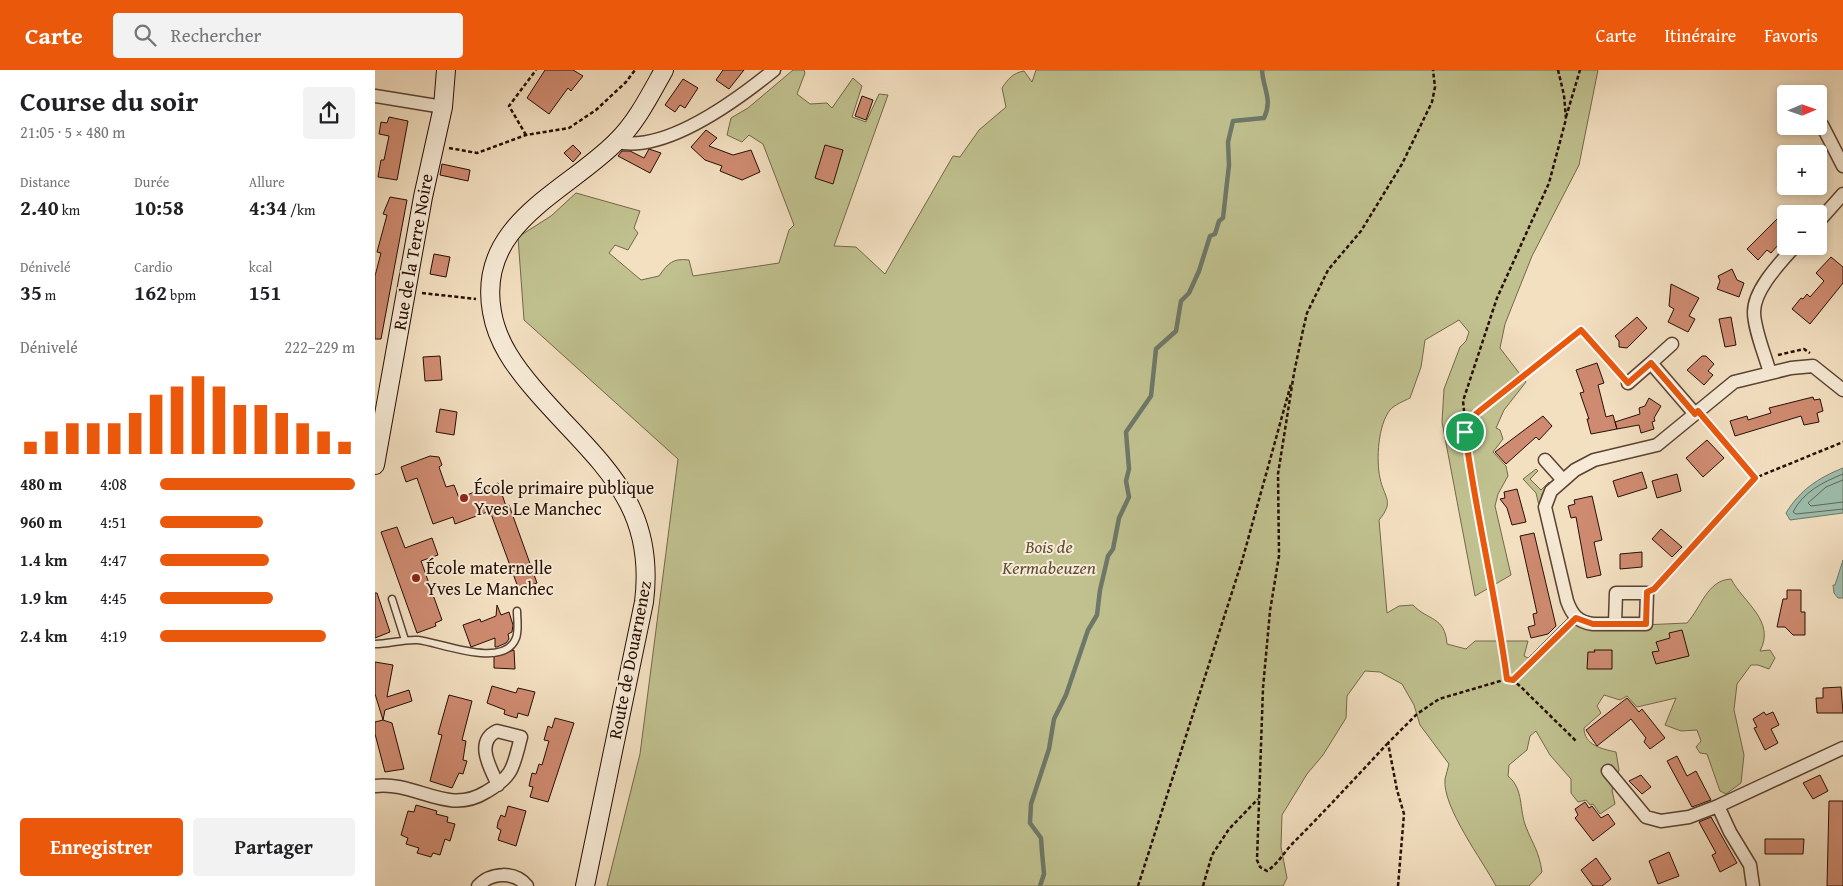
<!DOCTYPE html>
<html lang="fr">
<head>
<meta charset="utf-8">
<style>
	body { margin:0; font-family:"Gentium Book Plus",serif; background:#f2f2f2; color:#202124; height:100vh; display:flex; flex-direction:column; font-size:19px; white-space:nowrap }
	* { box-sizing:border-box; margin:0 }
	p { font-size:16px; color:#757577 }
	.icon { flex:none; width:28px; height:28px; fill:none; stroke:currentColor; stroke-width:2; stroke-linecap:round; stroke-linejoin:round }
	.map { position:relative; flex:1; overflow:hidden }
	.side { display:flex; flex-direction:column; background:#fff; width:375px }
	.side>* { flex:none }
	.needle { width:32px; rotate:88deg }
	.tools { position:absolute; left:1402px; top:15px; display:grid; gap:10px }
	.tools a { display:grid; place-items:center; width:50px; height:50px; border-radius:5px; background:#fff; box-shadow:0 2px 8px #0003; font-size:25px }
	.pin { position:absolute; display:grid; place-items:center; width:42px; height:42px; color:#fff; margin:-21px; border:2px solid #fff; border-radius:50%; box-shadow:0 1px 5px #0007 }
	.round { display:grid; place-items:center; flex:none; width:52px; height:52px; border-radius:5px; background:#f2f2f2 }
	.headline { display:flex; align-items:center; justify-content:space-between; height:85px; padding:0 20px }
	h1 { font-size:28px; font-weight:700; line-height:38px }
	.figures { display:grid; grid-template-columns:repeat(3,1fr); gap:8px; height:85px; padding:5px 20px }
	.figures div { display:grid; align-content:center }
	.figures b { font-size:21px; font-weight:700 }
	.figures small { font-size:14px; font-weight:400 }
	.figures p { font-size:14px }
	.chart { height:140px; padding:10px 20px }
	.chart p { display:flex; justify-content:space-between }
	.chart svg { width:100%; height:90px; margin-top:5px; stroke:#ea580c; stroke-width:6 }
	.cta { display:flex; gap:10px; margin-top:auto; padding:10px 20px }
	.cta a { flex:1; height:58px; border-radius:5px; background:#ea580c; color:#fff; font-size:20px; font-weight:700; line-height:58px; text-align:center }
	.cta a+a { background:#f2f2f2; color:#202124 }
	ul { padding:0 20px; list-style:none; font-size:16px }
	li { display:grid; grid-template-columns:80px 60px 1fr; align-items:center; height:38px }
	li i { height:12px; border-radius:6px; background:#ea580c }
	header { display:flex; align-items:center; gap:30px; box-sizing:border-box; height:70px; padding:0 25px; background:#ea580c; color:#fff }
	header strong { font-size:24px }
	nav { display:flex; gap:28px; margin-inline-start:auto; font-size:18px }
	.search { width:350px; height:45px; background:#f2f2f2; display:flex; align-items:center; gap:12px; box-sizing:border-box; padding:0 18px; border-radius:5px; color:#757577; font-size:19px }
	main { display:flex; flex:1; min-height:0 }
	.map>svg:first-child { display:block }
</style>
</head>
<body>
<header>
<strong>Carte</strong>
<div class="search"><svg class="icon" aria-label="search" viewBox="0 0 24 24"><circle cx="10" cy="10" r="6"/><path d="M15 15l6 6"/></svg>Rechercher</div>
<nav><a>Carte</a><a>Itinéraire</a><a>Favoris</a></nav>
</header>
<main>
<section class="side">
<div class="headline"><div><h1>Course du soir</h1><p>21:05 · 5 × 480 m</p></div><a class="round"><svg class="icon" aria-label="share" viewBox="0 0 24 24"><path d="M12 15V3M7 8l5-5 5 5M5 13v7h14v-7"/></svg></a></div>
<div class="figures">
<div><p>Distance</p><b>2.40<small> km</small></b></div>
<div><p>Durée</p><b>10:58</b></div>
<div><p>Allure</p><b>4:34<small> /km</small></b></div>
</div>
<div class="figures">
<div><p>Dénivelé</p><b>35<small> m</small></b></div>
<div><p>Cardio</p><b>162<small> bpm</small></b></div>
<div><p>kcal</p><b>151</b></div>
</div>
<div class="chart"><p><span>Dénivelé</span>222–229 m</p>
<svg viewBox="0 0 160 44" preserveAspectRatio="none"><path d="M5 44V38M15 44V33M25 44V29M35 44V29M45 44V29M55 44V24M65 44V15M75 44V11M85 44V6M95 44V11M105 44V20M115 44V20M125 44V24M135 44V29M145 44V33M155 44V38"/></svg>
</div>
<ul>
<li><b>480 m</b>4:08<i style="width:100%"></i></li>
<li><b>960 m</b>4:51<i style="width:53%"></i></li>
<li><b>1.4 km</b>4:47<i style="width:56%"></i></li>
<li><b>1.9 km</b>4:45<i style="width:58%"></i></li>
<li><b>2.4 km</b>4:19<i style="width:85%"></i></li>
</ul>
<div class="cta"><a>Enregistrer</a><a>Partager</a></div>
</section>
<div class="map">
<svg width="1468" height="816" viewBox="0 0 1468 816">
	<rect width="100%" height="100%" fill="#f3e0c1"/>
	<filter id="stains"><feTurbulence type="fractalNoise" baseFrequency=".004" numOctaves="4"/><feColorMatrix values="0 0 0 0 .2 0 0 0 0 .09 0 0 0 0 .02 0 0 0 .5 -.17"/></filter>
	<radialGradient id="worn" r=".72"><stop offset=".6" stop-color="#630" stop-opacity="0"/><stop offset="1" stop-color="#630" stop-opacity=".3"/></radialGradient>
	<path fill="#c0c18f" stroke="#746849" d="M 418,0 L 429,0 L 430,3 L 422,24 L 435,34 L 452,33 L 457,38 L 478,8 L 487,16 L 477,47 L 491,52 L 504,24 L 513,25 L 459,176 L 481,177 L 510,204 L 578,86 L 585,87 L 604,60 L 631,37 L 627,18 C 633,9 638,3 649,1 L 657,12 L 661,0 L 1223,0 L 1204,95 L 1157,186 L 1130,254 L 1125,278 L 1151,312 L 1129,340 L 1121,358 L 1125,360 L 1128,369 L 1118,382 L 1131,396 L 1133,406 L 1123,424 L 1120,436 L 1136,505 L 1100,526 L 1067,352 L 1069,319 L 1085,277 L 1091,271 L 1094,262 L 1084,250 L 1050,270 L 1046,297 L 1035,328 C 1029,331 1019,335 1015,340 C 1003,355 1001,390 1005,408 C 1009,428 1020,431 1004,450 L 1012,543 L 1024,536 L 1038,535 C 1053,551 1070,546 1072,574 L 1091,579 L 1100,571 L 1153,571 L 1149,586 L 1153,588 L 1194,547 L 1245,556 L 1312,553 C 1326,538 1332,510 1356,509 C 1368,532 1401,551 1385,581 L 1395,580 L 1400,588 L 1394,599 L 1383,595 L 1376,595 L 1362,614 L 1359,640 L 1369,685 L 1366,713 L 1351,724 L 1345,721 L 1332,684 L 1325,683 L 1321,677 L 1326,671 L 1322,660 L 1306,661 L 1290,655 L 1301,628 L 1262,637 L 1252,626 L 1245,630 L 1229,625 L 1222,636 L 1226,643 L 1209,658 C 1209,675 1227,679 1241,682 L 1244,700 L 1237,720 L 1240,734 L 1225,744 L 1218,734 L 1215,735 L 1211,730 L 1203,732 L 1196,723 L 1196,709 L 1175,685 L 1161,661 L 1155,666 L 1152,680 L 1134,695 L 1133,706 C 1149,719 1144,740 1151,757 C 1158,775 1164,781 1167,802 L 1154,816 L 1121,816 C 1108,791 1067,737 1070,709 C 1071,704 1073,699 1074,694 L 1045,655 L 1039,635 L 1027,614 L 1005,602 L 990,601 L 972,626 L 971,648 L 948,685 L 932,704 L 907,745 L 906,777 L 912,808 L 908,816 L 232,816 L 265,684 L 303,389 L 149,250 L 143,167 L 176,146 L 201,123 L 265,141 L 259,158 L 263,163 L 253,180 L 240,175 L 234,183 L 266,210 L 284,206 C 293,193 298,188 314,190 L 318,206 L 404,193 L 414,160 L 419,155 L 388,74 L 374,65 L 367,72 L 352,65 L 356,48 L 373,38 Z
		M 1161,399 L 1163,401 L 1155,409 L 1166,420 L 1174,412 L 1175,416 L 1167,424 L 1165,440 L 1161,423 L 1148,409 Z"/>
	<path fill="#9dbead" stroke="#6e7869" d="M 1468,398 L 1468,443 L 1415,450 L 1411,443 C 1425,420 1443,408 1468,398 Z
		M 1468,490 L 1468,528 L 1463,528 L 1459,523 L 1458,515 L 1460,515 Z"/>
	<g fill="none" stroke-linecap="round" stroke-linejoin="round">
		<path stroke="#626658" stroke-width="1" d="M 1468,404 C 1448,412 1428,422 1418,442 L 1421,444 L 1468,439
			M 1468,410 L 1451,417 L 1433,433 L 1436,436 L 1468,432"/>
		<path stroke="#6e7869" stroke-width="4.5" d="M 665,816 L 669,804 L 667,782 L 666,768 L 655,753 L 656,734 L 674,679 L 679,649 L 691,625 L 713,560 L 722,545 L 725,520 L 733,486 L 738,479 L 744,448 L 754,427 L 751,411 L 754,399 L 751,362 L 776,326 L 781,279 L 801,261 L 806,231 L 814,223 L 824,201 L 835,166 L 840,164 L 844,151 L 848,148 L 854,95 L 853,72 L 858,51 L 889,48 C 898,29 888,19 887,0"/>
	</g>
	<path fill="#cf8b71" stroke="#280e03" d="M 170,0 L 198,0 L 208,6 L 196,21 L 193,18 L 174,44 L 152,28 Z
		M 348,0 L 369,0 L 354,19 L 341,10 Z
		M 308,9 L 323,18 L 310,38 L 305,35 L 300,42 L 290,35 Z
		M 487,26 L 498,30 L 491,50 L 480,46 Z
		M 14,47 L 33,51 L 22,110 L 3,107 L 6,90 L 9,90 L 14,66 L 4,64 L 6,52 L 12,53 Z
		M 331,60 L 342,68 L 334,76 L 358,85 L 376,80 L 385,102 L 367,110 L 345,101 L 347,96 L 330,90 L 316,77 Z
		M 198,75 L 206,83 L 198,92 L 189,83 Z
		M 450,75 L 468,80 L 458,114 L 440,108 Z
		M 274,79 L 286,83 L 275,103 L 243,86 L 247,81 L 255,81 L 269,88 Z
		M 67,94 L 95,100 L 93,111 L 65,105 Z
		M 15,127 L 32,130 L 6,269 L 0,269 L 0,206 L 6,183 L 2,182 L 12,145 L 8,144 Z
		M 1411,140 L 1411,166 L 1396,183 L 1392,180 L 1383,190 L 1372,179 Z
		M 59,184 L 75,187 L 71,207 L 55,204 Z
		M 1456,187 L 1468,197 L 1468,213 L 1435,254 L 1417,239 L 1426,228 L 1428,229 L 1432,224 L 1435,227 L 1449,211 L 1441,203 Z
		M 1357,199 L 1362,210 L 1369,213 L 1364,227 L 1342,219 L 1345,211 L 1343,206 Z
		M 1296,214 L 1324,228 L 1314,246 L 1320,249 L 1313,262 L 1293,252 L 1299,239 L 1294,236 Z
		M 1262,247 L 1272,258 L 1252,278 L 1244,277 L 1244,271 L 1240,266 Z
		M 1356,247 L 1361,275 L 1350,277 L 1344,249 Z
		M 65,286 L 67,310 L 50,311 L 48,287 Z
		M 1327,286 L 1331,286 L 1339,294 L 1333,301 L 1338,305 L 1329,315 L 1312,300 Z
		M 1222,293 L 1229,313 L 1223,315 L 1231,347 L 1238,345 L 1242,359 L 1216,364 L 1212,349 L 1214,349 L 1205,323 L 1209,322 L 1201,300 Z
		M 1438,327 L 1439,330 L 1445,329 L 1448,341 L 1442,343 L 1444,352 L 1429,355 L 1426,346 L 1360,366 L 1355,351 L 1372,346 L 1373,350 L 1396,343 L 1394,338 Z
		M 1274,328 L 1286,336 L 1279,348 L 1280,351 L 1277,352 L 1279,359 L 1266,363 L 1264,355 L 1242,359 L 1240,352 L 1265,344 L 1264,338 L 1270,336 Z
		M 65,339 L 82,342 L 79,365 L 61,362 Z
		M 1168,346 L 1177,356 L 1164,370 L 1161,367 L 1131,394 L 1120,382 Z
		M 1332,370 L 1349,388 L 1328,407 L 1311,388 Z
		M 55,386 L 64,387 L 67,395 L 64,397 L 71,417 L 79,415 L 84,428 L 123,413 L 131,436 L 134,435 L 162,513 L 144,520 L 115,441 L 80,454 L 78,447 L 58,454 L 42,408 L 31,412 L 26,397 Z
		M 1267,402 L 1272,418 L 1243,427 L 1238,411 Z
		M 1302,404 L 1306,421 L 1282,428 L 1277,411 Z
		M 1142,419 L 1151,452 L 1137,455 L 1132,438 L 1125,429 L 1130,428 L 1129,422 Z
		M 1217,426 L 1227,470 L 1219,472 L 1226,505 L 1212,508 L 1201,447 L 1196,448 L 1193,436 L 1200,434 L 1199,430 Z
		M 22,457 L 30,478 L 57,468 L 63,485 L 46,491 L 67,550 L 60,553 L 61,556 L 42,563 L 6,462 Z
		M 1286,459 L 1307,477 L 1297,487 L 1277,469 Z
		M 1159,463 L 1181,556 L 1173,564 L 1156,568 L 1153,557 L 1160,555 L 1158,544 L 1162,543 L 1145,466 Z
		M 1267,482 L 1267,497 L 1245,499 L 1245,484 Z
		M 1412,520 L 1426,520 L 1426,542 L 1430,542 L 1430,565 L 1418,565 L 1410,557 L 1402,557 L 1408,529 L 1412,529 Z
		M 0,523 L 2,523 L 15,562 L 0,568 Z
		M 122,535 L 126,545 L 134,542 L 138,555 L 137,562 L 133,564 L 134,569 L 131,573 L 122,577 L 120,577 L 120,568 L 96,577 L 88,555 L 105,549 L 106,552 L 121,546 Z
		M 1307,560 L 1314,586 L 1281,594 L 1277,582 L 1284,581 L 1281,572 L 1295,568 L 1294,563 Z
		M 139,580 L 140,599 L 119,598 L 119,587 Z
		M 1219,580 L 1237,580 L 1237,599 L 1212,599 L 1213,582 L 1220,582 Z
		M 0,592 L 18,595 L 12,627 L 34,620 L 37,631 L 10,640 L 8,650 L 17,653 L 29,699 L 10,702 L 0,664 L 0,652 L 8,650 L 0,624 Z
		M 117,616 L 141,623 L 143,618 L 160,622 L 153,646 L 143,643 L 142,648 L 135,646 L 129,644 L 130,640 L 112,633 Z
		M 1466,617 L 1468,643 L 1442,643 L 1441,628 L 1448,628 L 1448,618 Z
		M 74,625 L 97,631 L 87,670 L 91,671 L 88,690 L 92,691 L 88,704 L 84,703 L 77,718 L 55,711 L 67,665 L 63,664 Z
		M 1252,628 L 1264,642 L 1267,639 L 1290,668 L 1275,679 L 1269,672 L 1271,668 L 1256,649 L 1222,676 L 1211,660 Z
		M 1389,642 L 1391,645 L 1398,642 L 1404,655 L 1396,659 L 1403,673 L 1390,680 L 1379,658 L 1382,657 L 1378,649 Z
		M 180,648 L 199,653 L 173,732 L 155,727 L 158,717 L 154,716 L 157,703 L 161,704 L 164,694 L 167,695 L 174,671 L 169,670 L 173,656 L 177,658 Z
		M 1302,686 L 1312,706 L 1321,701 L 1336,730 L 1317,737 L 1292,691 Z
		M 1266,705 L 1276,717 L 1267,724 L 1254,711 Z
		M 1445,705 L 1453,721 L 1438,729 L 1428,713 Z
		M 1454,731 L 1468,731 L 1468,816 L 1452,816 Z
		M 1210,732 L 1214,738 L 1217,736 L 1226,748 L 1233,744 L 1240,754 L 1218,771 L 1200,748 L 1203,745 L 1200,739 Z
		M 41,735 L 62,741 L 61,744 L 73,747 L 72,752 L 80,754 L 75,771 L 70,769 L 65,785 L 58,783 L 56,787 L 42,783 L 44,778 L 31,774 L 33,768 L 26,765 L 33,741 L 39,742 Z
		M 133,736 L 151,741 L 141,776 L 123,770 L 126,760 L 122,758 L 123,752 L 126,745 L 130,747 Z
		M 1336,747 L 1362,793 L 1345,802 L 1337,785 L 1341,783 L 1324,752 Z
		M 1390,769 L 1429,769 L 1428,784 L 1390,784 Z
		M 1294,782 L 1304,806 L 1283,814 L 1274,791 Z
		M 1221,788 L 1236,809 L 1227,816 L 1218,816 L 1206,800 Z"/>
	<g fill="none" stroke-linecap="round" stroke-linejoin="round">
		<g stroke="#5b4232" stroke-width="9">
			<path id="lane" d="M 17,529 L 30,570
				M 0,574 C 14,574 28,569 43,570 C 64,572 129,600 141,568 C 144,560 142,549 142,541"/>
		</g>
		<g stroke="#5b4232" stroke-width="15">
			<path id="street" d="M 0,26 L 68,37
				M 1447,55 L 1468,96
				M 242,72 C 291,83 362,30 399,0
				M 1444,151 L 1468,124
				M 1276,293 L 1297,274
				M 1395,303 C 1390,285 1379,259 1379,242 C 1379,219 1406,192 1420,176
				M 1253,313 L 1276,293 L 1320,344
				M 1170,390 L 1187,409
				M 1240,554 L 1241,523 L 1272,523 L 1271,554 L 1218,554 C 1203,552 1197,545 1192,531 L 1170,437 L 1176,421 L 1200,400 L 1219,390 L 1282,375 L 1359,312 L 1416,298 L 1438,296 L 1468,320
				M 1233,701 L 1271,747 L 1286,751 L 1314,747 L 1343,736 L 1468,678
				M 0,716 C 42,711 72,746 111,722 C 139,706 138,697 146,667 L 122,661 C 99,672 116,699 123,715
				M 1343,736 L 1355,762 L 1375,795 L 1378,816
				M 103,816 C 116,802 140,801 152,816"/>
		</g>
		<g stroke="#280e03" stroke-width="20">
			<path id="secondary" d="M 0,395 L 48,127 L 68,37 L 71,0
				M 210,816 L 269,532 C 282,429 220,390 160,320 C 140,297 122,272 117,242 C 101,154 190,123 241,72 C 261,53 275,25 289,0"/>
		</g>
		<path stroke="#280e03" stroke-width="2.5" stroke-dasharray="4 2.5" stroke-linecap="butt" d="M 1183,0 L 1189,25 L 1191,49 L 1174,113 L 1122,228 L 1088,331 L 1095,398 L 1120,526 L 1132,609 L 1138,610 L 1146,617 L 1201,671
			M 1191,47 L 1205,0
			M 151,65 L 134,36 L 161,0
			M 74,78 L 102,83 L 151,65 L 194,58 L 221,40 L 251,12 L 260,0
			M 47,223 L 101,229
			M 1403,285 L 1429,279 L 1435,283
			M 1332,351 L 1380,408
			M 1090,361 L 1095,350 L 1102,343 L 1205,260 L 1245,304
			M 1282,516 L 1380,408 L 1468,372
			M 1138,610 L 1193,556
			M 1013,673 C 982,706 951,740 918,773 C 909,782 903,794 892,801 L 885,797 L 882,790 L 888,618 L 895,541 L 904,486 L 903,404 L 919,303 L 928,260 L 932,243 L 953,200 L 986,161 L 1027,94 L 1057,32 L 1060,17 L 1058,0
			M 763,816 L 867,491 L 916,314
			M 828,816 L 837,785 L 854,759 L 883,729
			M 1023,816 L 1029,744 L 1022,720 L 1013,673 L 1042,644 L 1064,629 L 1132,609"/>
		<use href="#lane" stroke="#f7ebd7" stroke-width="6"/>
		<use href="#street" stroke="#f7ebd7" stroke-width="12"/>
		<use href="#secondary" stroke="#f7ebd7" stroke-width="18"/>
	</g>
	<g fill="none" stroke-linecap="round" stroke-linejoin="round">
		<g stroke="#fff" stroke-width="10">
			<path id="route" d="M 1206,260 L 1253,313 L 1276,293 L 1320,344 L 1323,341 L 1380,408 L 1279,519 L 1272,522 L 1271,554 L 1218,554 L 1201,548 L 1138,610 L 1132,609 C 1121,526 1101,445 1090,362 L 1095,350 L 1102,343 Z"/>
		</g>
		<use href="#route" stroke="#ea580c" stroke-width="6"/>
	</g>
	<g fill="#8f2418" stroke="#f7ebd7" stroke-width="2">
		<circle cx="89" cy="428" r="5"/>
		<circle cx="41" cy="508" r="5"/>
	</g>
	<g text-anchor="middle" stroke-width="4" stroke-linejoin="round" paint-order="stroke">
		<g font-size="18" fill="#280e03" stroke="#f7ebd7">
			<text transform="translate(38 182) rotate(-80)" y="6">Rue de la Terre Noire</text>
			<text transform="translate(255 590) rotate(-79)" y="6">Route de Douarnenez</text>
		</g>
		<g font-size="18" fill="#280e03" stroke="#f7ebd7" text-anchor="start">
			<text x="99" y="424">École primaire publique<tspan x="99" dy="21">Yves Le Manchec</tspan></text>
			<text x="51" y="504">École maternelle<tspan x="51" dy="21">Yves Le Manchec</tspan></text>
		</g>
		<g font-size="18" font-style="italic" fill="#5d4d34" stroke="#f7ebd7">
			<text x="674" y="483">Bois de<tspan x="674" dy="21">Kermabeuzen</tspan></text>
		</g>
	</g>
	<rect width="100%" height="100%" filter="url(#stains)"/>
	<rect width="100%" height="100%" fill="url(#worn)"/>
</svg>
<div class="tools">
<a><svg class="needle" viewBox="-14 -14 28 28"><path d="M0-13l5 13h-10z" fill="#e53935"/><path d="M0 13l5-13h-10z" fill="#757577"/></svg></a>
<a>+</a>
<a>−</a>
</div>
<div class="pin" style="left:1090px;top:362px;background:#1e9e55"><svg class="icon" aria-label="arrive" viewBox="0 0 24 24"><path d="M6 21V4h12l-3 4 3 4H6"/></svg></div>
</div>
</main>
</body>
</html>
